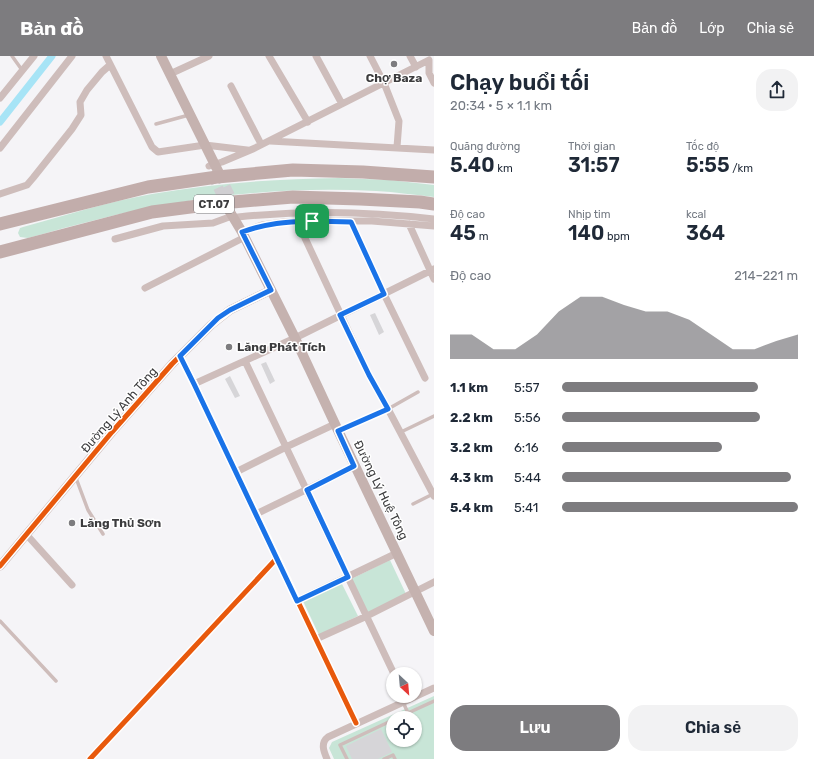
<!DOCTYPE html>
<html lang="vi">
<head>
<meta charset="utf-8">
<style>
	body { margin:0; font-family:Rubik,sans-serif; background:#f2f2f3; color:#1f2937; height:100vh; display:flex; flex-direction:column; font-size:15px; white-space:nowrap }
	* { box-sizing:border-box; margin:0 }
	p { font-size:13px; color:#747a83 }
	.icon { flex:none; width:22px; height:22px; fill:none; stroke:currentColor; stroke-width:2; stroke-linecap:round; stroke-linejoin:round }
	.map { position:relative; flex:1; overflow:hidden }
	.drawer { display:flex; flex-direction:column; background:#fff; width:380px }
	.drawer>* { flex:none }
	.needle { width:26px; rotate:154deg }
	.buttons { position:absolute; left:386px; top:611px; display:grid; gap:8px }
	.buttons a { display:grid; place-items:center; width:36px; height:36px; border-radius:50%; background:#fff; box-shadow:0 1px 3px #0004; font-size:20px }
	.pin { position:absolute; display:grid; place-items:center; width:34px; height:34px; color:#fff; margin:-17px; border-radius:8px; box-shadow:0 2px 6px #0006 }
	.round { display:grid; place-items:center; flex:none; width:42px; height:42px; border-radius:16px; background:#f2f2f3 }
	.overview { display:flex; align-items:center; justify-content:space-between; height:68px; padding:0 16px }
	h1 { font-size:22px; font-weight:600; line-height:30px }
	.figures { display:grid; grid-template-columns:repeat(3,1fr); gap:6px; height:68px; padding:4px 16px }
	.figures div { display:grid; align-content:center }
	.figures b { font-size:20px; font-weight:600 }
	.figures small { font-size:11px; font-weight:400 }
	.figures p { font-size:11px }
	.chart { height:112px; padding:8px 16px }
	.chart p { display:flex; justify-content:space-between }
	.chart svg { width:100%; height:72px; margin-top:4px; fill:#7d7c7f; opacity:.7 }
	.cta { display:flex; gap:8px; margin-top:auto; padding:8px 16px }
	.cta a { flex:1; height:46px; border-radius:16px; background:#7d7c7f; color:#fff; font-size:16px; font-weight:600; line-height:46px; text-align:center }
	.cta a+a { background:#f2f2f3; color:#1f2937 }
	ul { padding:0 16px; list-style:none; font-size:13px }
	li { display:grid; grid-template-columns:64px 48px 1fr; align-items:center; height:30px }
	li i { height:10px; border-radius:5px; background:#7d7c7f }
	header { display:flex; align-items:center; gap:24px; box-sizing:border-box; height:56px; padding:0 20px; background:#7d7c7f; color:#fff }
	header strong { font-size:19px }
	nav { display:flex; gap:22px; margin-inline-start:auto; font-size:14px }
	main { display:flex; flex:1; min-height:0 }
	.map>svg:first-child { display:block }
</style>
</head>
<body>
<header>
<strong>Bản đồ</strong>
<nav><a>Bản đồ</a><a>Lớp</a><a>Chia sẻ</a></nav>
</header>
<main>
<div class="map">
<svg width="434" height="703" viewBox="0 0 434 703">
	<rect width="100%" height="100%" fill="#f5f4f7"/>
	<path fill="#c8e5d7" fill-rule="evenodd" d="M 339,122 L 390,124 L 434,129 L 434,141 C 415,139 396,136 376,135 C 308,131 238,136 170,148 C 122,156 75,169 28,182 L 20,181 L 18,177 L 20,172 L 23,171 C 66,159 108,146 152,138 C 214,127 275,123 339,122 Z
		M 390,504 L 406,538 L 368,557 L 351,523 Z
		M 341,526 L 358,560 L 319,579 L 303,545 Z
		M 434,640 L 434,703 L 334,703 L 329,692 L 332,686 ZM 393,662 L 415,662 L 415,684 L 393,684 Z"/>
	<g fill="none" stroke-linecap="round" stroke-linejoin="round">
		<path stroke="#a7e4f6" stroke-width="7" d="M 0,66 L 52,0"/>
	</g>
	<path fill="#d6d5d8" d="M 375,257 L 384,276 L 379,279 L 370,259 Z
		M 266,306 L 275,325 L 270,328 L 261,308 Z
		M 230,320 L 240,340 L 235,342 L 225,323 Z
		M 381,673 L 392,696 L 378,703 L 352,703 L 346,690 Z"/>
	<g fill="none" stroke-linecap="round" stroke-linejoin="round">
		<path stroke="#d0cfd2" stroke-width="10" stroke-dasharray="10 5" stroke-linecap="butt" d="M 219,117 L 235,150
			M 212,118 L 227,151"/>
		<path stroke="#cebdbb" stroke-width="3.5" d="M 12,0 L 22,14
			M 156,68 L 189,59
			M 388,353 L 418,336
			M 401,376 L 434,360
			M 76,422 L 88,454 L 103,478
			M 413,448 L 433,438
			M 0,565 L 56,625
			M 403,646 L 408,657 L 434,645
			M 397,662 L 408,657
			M 347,703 L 340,689 L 393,664
			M 384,703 L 393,699 L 395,703"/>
		<path stroke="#cebdbb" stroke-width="7" d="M 106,0 L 152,91 L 158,96 L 205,89 L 247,94
			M 269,0 L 308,66
			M 316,0 L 342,48
			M 370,0 L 384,27 L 399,65 L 397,91
			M 410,0 L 416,11
			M 170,18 L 209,0
			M 231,30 L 261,88
			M 0,42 L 34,0
			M 270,85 L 434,94
			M 0,92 L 72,0
			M 209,110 L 222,106 L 255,92 L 429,4 L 429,17 L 434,27
			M 0,138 L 27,129 L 33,122 L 72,73 L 81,59 L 80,46 L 87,34 L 102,16 L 110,9
			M 238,161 C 304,154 368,155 434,163
			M 297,165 L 369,319 L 388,353
			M 351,166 L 384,238 L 425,322
			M 409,168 L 434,223
			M 242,176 L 262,169 L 284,166 L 312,165 L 372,165 L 434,170
			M 115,183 L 163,170 L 213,167 L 232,160
			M 145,232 L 245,181
			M 180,301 L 194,328 L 356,667
			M 245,305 L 286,391 L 335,368
			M 194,328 L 295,282 L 434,213
			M 338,375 L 388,353 L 434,440
			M 236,416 L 286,391 L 394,618
			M 256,458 L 355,410
			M 26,478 L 72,529
			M 297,545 L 397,497
			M 316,583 L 367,560 L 434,526
			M 90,703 L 277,502
			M 327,703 C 324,696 320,687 328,681 L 434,632"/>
		<path stroke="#cebdbb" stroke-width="9" d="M 0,510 L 112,376 L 172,308 L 211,269 L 230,254 L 271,234"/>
		<path stroke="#c5b2af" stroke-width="10" d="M 161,0 L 219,117
			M 227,151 L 242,176 L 295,282 L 335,368 L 434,575"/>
		<path stroke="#c2adab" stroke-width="13" d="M 0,168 L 148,131 L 217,121 L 293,114 L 363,116 L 434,121
			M 0,196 L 152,156 L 221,147 L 293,141 L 360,143 L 420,146 L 434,148"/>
		<g stroke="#fff" stroke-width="8">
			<path id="cycleway" d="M 180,301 L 194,328 L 356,667
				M 0,510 L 112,376 L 172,308 L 211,269 L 230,254 L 271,234
				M 90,703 L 277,502"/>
		</g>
		<use href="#cycleway" stroke="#e8590c" stroke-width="5"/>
	</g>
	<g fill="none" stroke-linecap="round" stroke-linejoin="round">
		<g stroke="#fff" stroke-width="8">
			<path id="route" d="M 312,165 L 351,166 L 384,238 L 340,259 L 369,319 L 388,353 L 338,375 L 354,410 L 307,434 L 348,521 L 297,545 L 194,328 L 180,300 L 218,262 L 230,254 L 271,234 L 242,176 C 267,167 286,166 312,165 Z"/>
		</g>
		<use href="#route" stroke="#1a73e8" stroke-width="5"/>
	</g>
	<g fill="#7d7c7f" stroke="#fff" stroke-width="1.5">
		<circle cx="394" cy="8" r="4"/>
		<circle cx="229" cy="291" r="4"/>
		<circle cx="72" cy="467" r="4"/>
	</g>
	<g text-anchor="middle" stroke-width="3" stroke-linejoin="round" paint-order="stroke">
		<rect fill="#fff" stroke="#767678" stroke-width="1" x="194" y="139" width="40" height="18" rx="3"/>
		<g font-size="11" font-weight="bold" fill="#3c3c3e">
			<text x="214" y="152">CT.07</text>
		</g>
		<g font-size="12" font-weight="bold" fill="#3c3c3e" stroke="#fff" text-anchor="start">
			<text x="394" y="26" text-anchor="middle">Chợ Baza</text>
			<text x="237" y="295">Lăng Phát Tích</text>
			<text x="80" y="471">Lăng Thủ Sơn</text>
		</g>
		<g font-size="12" fill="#3c3c3e" stroke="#fff">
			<text transform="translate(119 354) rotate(-49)" y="4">Đường Lý Anh Tông</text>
			<text transform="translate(381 434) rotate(64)" y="4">Đường Lý Huệ Tông</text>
		</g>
	</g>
</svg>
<div class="buttons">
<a><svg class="needle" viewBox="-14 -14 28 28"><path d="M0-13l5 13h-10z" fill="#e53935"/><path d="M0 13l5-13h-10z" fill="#747a83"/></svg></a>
<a><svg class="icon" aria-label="locate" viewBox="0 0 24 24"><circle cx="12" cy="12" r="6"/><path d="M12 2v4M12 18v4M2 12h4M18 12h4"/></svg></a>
</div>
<div class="pin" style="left:312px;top:165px;background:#1e9e55"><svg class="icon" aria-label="arrive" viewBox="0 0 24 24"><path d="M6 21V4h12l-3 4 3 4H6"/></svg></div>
</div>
<section class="drawer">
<div class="overview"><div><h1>Chạy buổi tối</h1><p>20:34 · 5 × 1.1 km</p></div><a class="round"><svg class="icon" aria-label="share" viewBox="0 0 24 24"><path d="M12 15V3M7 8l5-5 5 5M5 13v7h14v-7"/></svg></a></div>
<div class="figures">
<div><p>Quãng đường</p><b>5.40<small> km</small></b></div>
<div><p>Thời gian</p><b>31:57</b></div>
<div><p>Tốc độ</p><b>5:55<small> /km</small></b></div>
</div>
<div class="figures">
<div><p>Độ cao</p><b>45<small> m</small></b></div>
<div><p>Nhịp tim</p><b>140<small> bpm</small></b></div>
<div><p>kcal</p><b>364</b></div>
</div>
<div class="chart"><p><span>Độ cao</span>214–221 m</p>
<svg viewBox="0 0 160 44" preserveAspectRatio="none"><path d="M0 44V29L10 29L20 38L30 38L40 29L50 15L60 6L70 6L80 11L90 15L100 15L110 20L120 29L130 38L140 38L150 33L160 29V44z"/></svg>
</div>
<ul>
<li><b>1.1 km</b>5:57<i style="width:83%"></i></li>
<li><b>2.2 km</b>5:56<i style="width:84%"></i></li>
<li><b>3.2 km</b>6:16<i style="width:68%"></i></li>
<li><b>4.3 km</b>5:44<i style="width:97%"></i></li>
<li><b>5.4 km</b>5:41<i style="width:100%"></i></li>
</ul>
<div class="cta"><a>Lưu</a><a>Chia sẻ</a></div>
</section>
</main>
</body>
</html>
